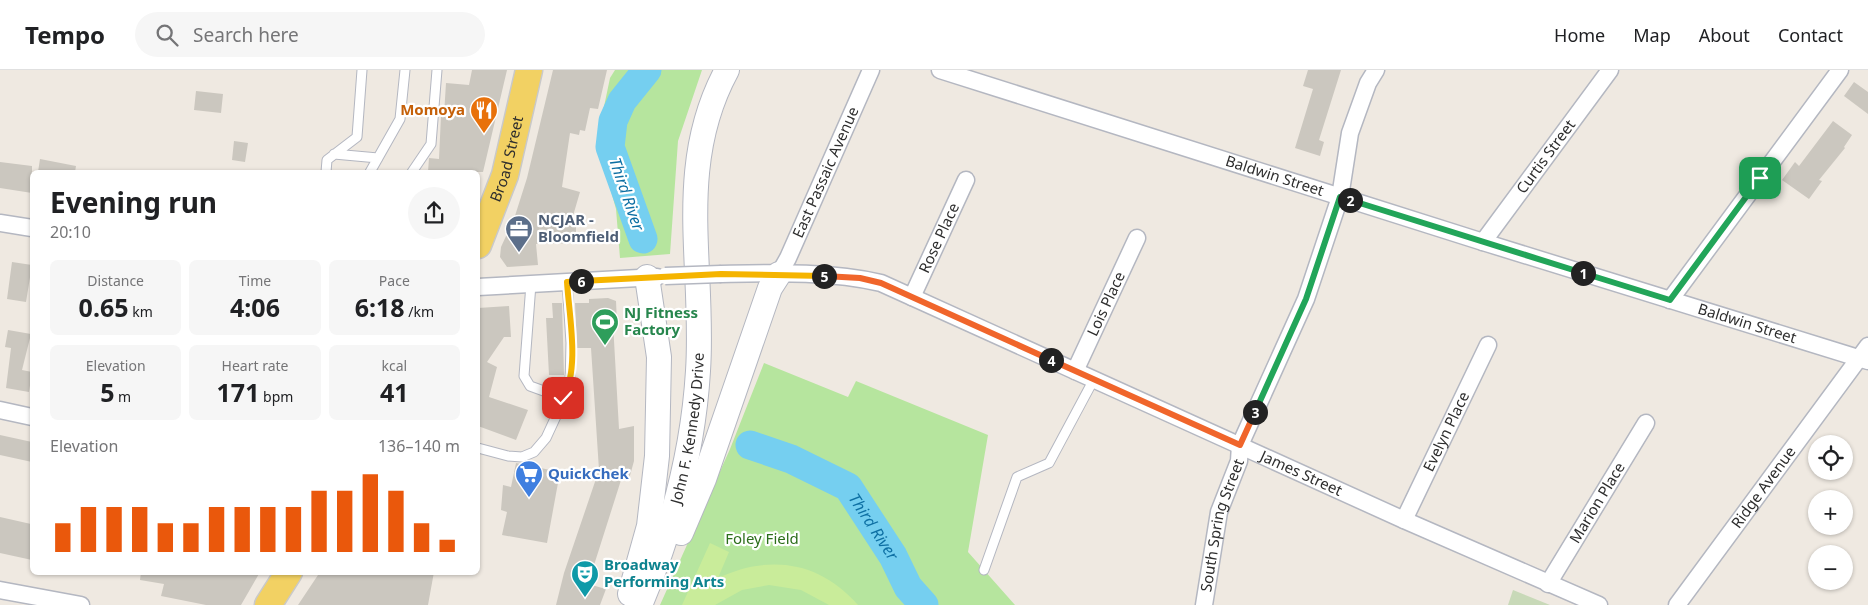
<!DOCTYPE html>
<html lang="en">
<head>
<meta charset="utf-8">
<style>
	body { margin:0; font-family:"Noto Sans",sans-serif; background:#f6f6f6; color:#202124; height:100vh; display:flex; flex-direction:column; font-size:19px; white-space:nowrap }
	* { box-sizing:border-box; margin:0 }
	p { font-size:16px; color:#757577 }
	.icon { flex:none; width:28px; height:28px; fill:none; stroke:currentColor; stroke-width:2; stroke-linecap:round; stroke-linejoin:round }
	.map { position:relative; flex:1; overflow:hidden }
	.panel { position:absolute; left:30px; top:100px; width:450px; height:405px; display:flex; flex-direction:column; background:#fff; border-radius:8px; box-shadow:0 1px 4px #0004 }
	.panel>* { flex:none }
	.tools { position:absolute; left:1808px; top:365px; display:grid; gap:10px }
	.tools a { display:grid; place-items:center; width:45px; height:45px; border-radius:50%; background:#fff; box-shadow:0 1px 4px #0004; font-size:25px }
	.pin { position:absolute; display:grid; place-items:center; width:42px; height:42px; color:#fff; margin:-21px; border-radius:10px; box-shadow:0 2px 8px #0006 }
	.km { position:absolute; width:25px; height:25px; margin:-12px; border-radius:50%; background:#222; color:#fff; font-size:14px; line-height:25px; text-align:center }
	.round { display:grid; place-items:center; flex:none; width:52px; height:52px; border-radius:26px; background:#f6f6f6 }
	.overview { display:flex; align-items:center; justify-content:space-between; height:85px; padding:0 20px }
	h1 { font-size:28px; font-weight:700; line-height:38px }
	.metrics { display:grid; grid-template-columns:repeat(3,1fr); gap:8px; height:85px; padding:5px 20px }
	.metrics div { display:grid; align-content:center; border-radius:8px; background:#f6f6f6; text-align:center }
	.metrics b { font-size:25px; font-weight:700 }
	.metrics small { font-size:14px; font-weight:400 }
	.metrics p { font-size:14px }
	.chart { height:140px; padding:10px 20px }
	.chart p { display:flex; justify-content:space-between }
	.chart svg { width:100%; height:90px; margin-top:5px; stroke:#ea580c; stroke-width:6 }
	header { display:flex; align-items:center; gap:30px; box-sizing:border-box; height:70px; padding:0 25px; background:#fff; border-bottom:1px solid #e0e0e0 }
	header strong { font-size:24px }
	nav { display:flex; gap:28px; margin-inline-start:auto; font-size:18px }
	.search { width:350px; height:45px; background:#f6f6f6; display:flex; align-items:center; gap:12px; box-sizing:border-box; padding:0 18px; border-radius:28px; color:#757577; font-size:19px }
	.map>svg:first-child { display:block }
</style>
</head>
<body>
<header>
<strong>Tempo</strong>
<div class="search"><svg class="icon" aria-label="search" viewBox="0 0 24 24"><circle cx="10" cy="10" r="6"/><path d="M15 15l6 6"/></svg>Search here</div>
<nav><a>Home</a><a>Map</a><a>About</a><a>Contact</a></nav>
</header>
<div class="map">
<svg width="1868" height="535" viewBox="0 0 1868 535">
	<rect width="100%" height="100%" fill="#efe9e1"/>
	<path fill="#b6e59e" d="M 615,0 L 702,0 L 678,71 L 670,184 L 620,188 L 616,139 L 597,70 L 610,8 Z
		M 764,293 L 848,327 L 856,311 L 988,365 L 968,482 L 1015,535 L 660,535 L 730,379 Z"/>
	<path fill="#c8d9b8" d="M 1513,520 L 1550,535 L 1508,535 Z"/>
	<path fill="#c9ec9a" d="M 710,473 L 729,482 L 718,508 C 769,484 820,491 858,535 L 829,535 L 801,520 L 769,515 L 742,520 L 715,535 L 682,535 Z"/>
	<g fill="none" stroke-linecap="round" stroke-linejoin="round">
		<g stroke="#75cff0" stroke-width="29">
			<path d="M 643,169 L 610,77 L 613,51 L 622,31 L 647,0"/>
			<path id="s1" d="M 750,375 L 791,389 L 848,417 L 893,486 L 908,517 L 924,535"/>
		</g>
	</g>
	<path fill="#cbc7bf" d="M 472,0 L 507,0 L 483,102 L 428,102 L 429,88 L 439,89 L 441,45 L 444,45 L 446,13 L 469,15 Z
		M 553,0 L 607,0 L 598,39 L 590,38 L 585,61 L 580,60 L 579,65 L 570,63 L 562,117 L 580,122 L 570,156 L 576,156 L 576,173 L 536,174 L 538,195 L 507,197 L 500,187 L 501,177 L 514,149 L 527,108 Z
		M 1308,0 L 1341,0 L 1319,70 L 1324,72 L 1320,86 L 1295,78 L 1313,19 L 1303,16 Z
		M 1854,12 L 1868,22 L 1868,44 L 1844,26 Z
		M 196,21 L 223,24 L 221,43 L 194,40 Z
		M 1833,51 L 1852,65 L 1844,77 L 1845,78 L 1819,110 L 1822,111 L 1809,129 L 1782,110 L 1795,92 L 1799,96 Z
		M 234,71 L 248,73 L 245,92 L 232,90 Z
		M 40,89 L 76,96 L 75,102 L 38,102 Z
		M 0,92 L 32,96 L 32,123 L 0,118 Z
		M 12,192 L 32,195 L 26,232 L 7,229 Z
		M 608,228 L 616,231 L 617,253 L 613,253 L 619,359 L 634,356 L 634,391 L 629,409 L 622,407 L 588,514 L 606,519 L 600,535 L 556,535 L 564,503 L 599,400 L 591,278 L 577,278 L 575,233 L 589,233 L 589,229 Z
		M 552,233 L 562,233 L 564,305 L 549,305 L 546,248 L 553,248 Z
		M 509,236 L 511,267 L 504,267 L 487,292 L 497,297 L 489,327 L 528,340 L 516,370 L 478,356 L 478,238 Z
		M 8,260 L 31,264 L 22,300 L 32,302 L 29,322 L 6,318 L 11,278 L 5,277 Z
		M 0,365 L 32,372 L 32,392 L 0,385 Z
		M 516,393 L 560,402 L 547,473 L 502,465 L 507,442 L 501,440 L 503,415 L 511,417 Z
		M 0,447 L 31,454 L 32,490 L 0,483 Z
		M 141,502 L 260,502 L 241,535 L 206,535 L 161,526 L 164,514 L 140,510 Z
		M 320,502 L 434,502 L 428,535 L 298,535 Z"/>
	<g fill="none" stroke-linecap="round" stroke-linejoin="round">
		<g stroke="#b4b7c1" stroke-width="11">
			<path id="lane" d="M 334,84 L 378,88
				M 326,102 L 327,90 L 357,67 L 362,0
				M 370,102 L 400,49 L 405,0
				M 412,102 L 431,74 L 437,0
				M 531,214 L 524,306 L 530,316 L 563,328
				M 478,378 L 508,386 L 522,387 L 534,382 L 546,368 L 570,316 L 571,273 L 567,212
				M 984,500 L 1017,407 L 1049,393 L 1094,309"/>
		</g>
		<g stroke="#b4b7c1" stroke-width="19">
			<g id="street">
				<path id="s2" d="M 940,0 L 1483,172 L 1868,291"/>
				<path d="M 0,153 L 32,158"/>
				<path id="s3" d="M 1483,172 L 1610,0"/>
				<path id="s4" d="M 721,204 C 773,203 829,201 881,213 L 1404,450 L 1599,535"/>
				<path id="s5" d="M 779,204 L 788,188 L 871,0"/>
				<path d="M 478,217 L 657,207"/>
				<path id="s6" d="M 912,227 L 966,110"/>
				<path d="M 1670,230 L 1840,0"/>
				<path id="s7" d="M 1075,301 L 1137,168"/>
				<path d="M 0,340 L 32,347"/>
				<path id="s8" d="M 1404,450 L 1488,275"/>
				<path id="s9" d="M 1548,514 L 1646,353"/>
				<path d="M 0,520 L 81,535"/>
				<path id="s10" d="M 1204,535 L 1219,442 L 1239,391 L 1240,375 L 1306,229 L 1340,127 L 1350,63 L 1368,13 L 1376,0"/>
				<path id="s11" d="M 1677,535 L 1868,276"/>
			</g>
		</g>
		<g stroke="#b4b7c1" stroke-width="26">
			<g id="secondary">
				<path d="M 681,463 L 704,409 L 770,218 L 779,204"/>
				<path d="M 630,524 L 649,456 L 657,386 L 659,287 L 647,207"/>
				<path id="s12" d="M 640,535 C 672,460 693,383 698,301 C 705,197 674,97 727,0"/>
			</g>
		</g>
		<g stroke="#c9c9c9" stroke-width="29">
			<g id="primary">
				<path id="s13" d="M 478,175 L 505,105 L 529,0"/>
				<path d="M 268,535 L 289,502"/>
			</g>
		</g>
		<use href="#lane" stroke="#fff" stroke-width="9"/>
		<use href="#street" stroke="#fff" stroke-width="16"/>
		<use href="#secondary" stroke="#fff" stroke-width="24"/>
		<use href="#primary" stroke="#f2d163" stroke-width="26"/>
		<g stroke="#b4b7c1" stroke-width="19" stroke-linecap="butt">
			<path id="street-bridge" d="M 665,206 L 721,204"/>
		</g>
		<use href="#street-bridge" stroke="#fff" stroke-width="16"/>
	</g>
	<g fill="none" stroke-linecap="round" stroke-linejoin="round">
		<g stroke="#fff" stroke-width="10">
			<path id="split-1" d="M 1583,203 L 1670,230 L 1760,108"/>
		</g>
		<g stroke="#fff" stroke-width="10">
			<path id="split-2" d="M 1350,130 L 1583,203"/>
		</g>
		<g stroke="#fff" stroke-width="10">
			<path id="split-3" d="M 1255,342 L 1306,229 L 1340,127 L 1350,130"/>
		</g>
		<g stroke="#fff" stroke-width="10">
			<path id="split-4" d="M 1051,290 L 1240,375 L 1255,342"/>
		</g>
		<g stroke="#fff" stroke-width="10">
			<path id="split-5" d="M 824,206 L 860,208 L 881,213 L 1051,290"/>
		</g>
		<g stroke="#fff" stroke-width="10">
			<path id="split-6" d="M 581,211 L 721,204 L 824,206"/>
		</g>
		<g stroke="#fff" stroke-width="10">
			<path id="split-7" d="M 563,328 C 580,299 569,245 567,212 L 581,211"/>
		</g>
		<use href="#split-1" stroke="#22a559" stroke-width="6"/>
		<use href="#split-2" stroke="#22a559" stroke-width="6"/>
		<use href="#split-3" stroke="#22a559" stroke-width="6"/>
		<use href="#split-4" stroke="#f0652b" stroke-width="6"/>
		<use href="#split-5" stroke="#f0652b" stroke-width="6"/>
		<use href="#split-6" stroke="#f5b400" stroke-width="6"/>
		<use href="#split-7" stroke="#f5b400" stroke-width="6"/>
	</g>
	<defs>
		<g id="restaurant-pin" transform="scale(1.4375)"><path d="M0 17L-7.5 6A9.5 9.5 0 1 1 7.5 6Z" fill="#e8710a" stroke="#fff"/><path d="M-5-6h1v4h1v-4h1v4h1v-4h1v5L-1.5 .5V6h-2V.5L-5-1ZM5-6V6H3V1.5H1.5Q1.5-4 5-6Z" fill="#fff"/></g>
		<g id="office-pin" transform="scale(1.4375)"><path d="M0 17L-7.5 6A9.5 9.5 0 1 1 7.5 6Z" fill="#5c6f8a" stroke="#fff"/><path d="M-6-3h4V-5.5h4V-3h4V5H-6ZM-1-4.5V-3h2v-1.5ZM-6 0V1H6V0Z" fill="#fff"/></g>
		<g id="stadium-pin" transform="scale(1.4375)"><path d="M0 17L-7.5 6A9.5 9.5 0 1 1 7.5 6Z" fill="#2e9e5b" stroke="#fff"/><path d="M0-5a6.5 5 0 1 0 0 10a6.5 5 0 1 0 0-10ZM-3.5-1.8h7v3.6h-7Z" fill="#fff"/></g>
		<g id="supermarket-pin" transform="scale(1.4375)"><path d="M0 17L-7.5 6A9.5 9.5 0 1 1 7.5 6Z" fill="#3f7fe0" stroke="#fff"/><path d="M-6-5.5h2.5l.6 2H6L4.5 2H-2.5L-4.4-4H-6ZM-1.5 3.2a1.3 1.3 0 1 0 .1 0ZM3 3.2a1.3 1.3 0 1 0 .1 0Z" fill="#fff"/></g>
		<g id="theatre-pin" transform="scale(1.4375)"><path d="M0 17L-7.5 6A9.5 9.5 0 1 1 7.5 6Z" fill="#0f9aa8" stroke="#fff"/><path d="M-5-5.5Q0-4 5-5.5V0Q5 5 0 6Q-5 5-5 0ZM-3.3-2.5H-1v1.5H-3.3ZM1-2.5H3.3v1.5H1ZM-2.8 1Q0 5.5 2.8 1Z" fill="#fff"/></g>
	</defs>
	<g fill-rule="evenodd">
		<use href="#restaurant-pin" x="484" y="40"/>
		<use href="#office-pin" x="519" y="159"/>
		<use href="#stadium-pin" x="605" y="252"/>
		<use href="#supermarket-pin" x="529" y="404"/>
		<use href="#theatre-pin" x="585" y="504"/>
	</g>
	<g text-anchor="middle" stroke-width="4.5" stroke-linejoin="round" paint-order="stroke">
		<g font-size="15" font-weight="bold" fill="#c56008" stroke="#fff" text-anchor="end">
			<text x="465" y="45">Momoya</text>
		</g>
		<g font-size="15" fill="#2e2e2e" stroke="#fff">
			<text dy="5" stroke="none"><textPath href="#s3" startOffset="106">Curtis Street</textPath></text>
			<text dy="5" stroke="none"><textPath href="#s13" startOffset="91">Broad Street</textPath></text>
			<text dy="5" stroke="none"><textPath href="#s5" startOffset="112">East Passaic Avenue</textPath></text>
			<text dy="5" stroke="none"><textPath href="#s2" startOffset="351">Baldwin Street</textPath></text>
			<text dy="5" stroke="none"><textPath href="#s6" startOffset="65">Rose Place</textPath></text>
			<text dy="5" stroke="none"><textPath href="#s7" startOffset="74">Lois Place</textPath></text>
			<text dy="5" stroke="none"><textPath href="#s2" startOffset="846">Baldwin Street</textPath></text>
			<text dy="5" stroke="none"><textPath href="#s12" startOffset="184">John F. Kennedy Drive</textPath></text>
			<text dy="5" stroke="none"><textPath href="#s8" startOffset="98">Evelyn Place</textPath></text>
			<text dy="5" stroke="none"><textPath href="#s4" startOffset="622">James Street</textPath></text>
			<text dy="5" stroke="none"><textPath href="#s11" startOffset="146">Ridge Avenue</textPath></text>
			<text dy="5" stroke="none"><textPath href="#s9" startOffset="95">Marion Place</textPath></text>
			<text dy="5" stroke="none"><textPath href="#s10" startOffset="82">South Spring Street</textPath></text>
		</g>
		<g font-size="15" font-weight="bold" fill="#4e5e75" stroke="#fff" text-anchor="start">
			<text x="538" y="155">NCJAR -<tspan x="538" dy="17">Bloomfield</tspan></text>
		</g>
		<g font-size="15" font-weight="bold" fill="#27864d" stroke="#fff" text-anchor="start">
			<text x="624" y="248">NJ Fitness<tspan x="624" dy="17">Factory</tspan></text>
		</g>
		<g font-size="15" font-weight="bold" fill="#366cbe" stroke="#fff" text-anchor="start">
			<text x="548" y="409">QuickChek</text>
		</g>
		<g font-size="15" fill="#2c6e1b" stroke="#fff">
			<text x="762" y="474">Foley Field</text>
		</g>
		<g font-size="15" font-weight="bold" fill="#0d838f" stroke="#fff" text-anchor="start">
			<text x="604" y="500">Broadway<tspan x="604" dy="17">Performing Arts</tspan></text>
		</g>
		<g font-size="16" font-style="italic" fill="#0d6fa3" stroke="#fff">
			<text transform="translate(627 124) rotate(71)" y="6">Third River</text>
			<text dy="6" stroke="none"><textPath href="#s1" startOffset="154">Third River</textPath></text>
		</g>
	</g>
</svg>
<div class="tools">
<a><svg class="icon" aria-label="locate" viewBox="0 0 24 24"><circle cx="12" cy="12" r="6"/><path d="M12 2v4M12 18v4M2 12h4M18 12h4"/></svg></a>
<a>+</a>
<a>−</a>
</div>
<div class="pin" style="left:1760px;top:108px;background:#1e9e55"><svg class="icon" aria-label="arrive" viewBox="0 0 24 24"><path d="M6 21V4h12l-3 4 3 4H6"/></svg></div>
<div class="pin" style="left:563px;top:328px;background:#d93025"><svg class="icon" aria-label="check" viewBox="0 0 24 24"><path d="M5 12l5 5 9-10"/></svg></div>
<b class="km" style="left:1583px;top:203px">1</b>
<b class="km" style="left:1350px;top:130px">2</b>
<b class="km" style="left:1255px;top:342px">3</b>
<b class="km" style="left:1051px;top:290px">4</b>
<b class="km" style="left:824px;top:206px">5</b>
<b class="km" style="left:581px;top:211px">6</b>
<section class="panel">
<div class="overview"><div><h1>Evening run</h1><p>20:10</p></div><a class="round"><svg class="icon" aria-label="share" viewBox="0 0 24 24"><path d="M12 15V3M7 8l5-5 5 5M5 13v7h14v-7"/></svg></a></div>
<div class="metrics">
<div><p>Distance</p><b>0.65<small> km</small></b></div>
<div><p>Time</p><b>4:06</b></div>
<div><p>Pace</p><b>6:18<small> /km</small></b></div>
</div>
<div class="metrics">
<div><p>Elevation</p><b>5<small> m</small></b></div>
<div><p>Heart rate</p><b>171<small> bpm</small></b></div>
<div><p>kcal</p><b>41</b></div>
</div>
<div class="chart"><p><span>Elevation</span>136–140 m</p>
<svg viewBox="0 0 160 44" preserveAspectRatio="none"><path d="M5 44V30M15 44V22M25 44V22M35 44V22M45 44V30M55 44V30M65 44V22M75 44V22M85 44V22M95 44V22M105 44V14M115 44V14M125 44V6M135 44V14M145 44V30M155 44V38"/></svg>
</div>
</section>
</div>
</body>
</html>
